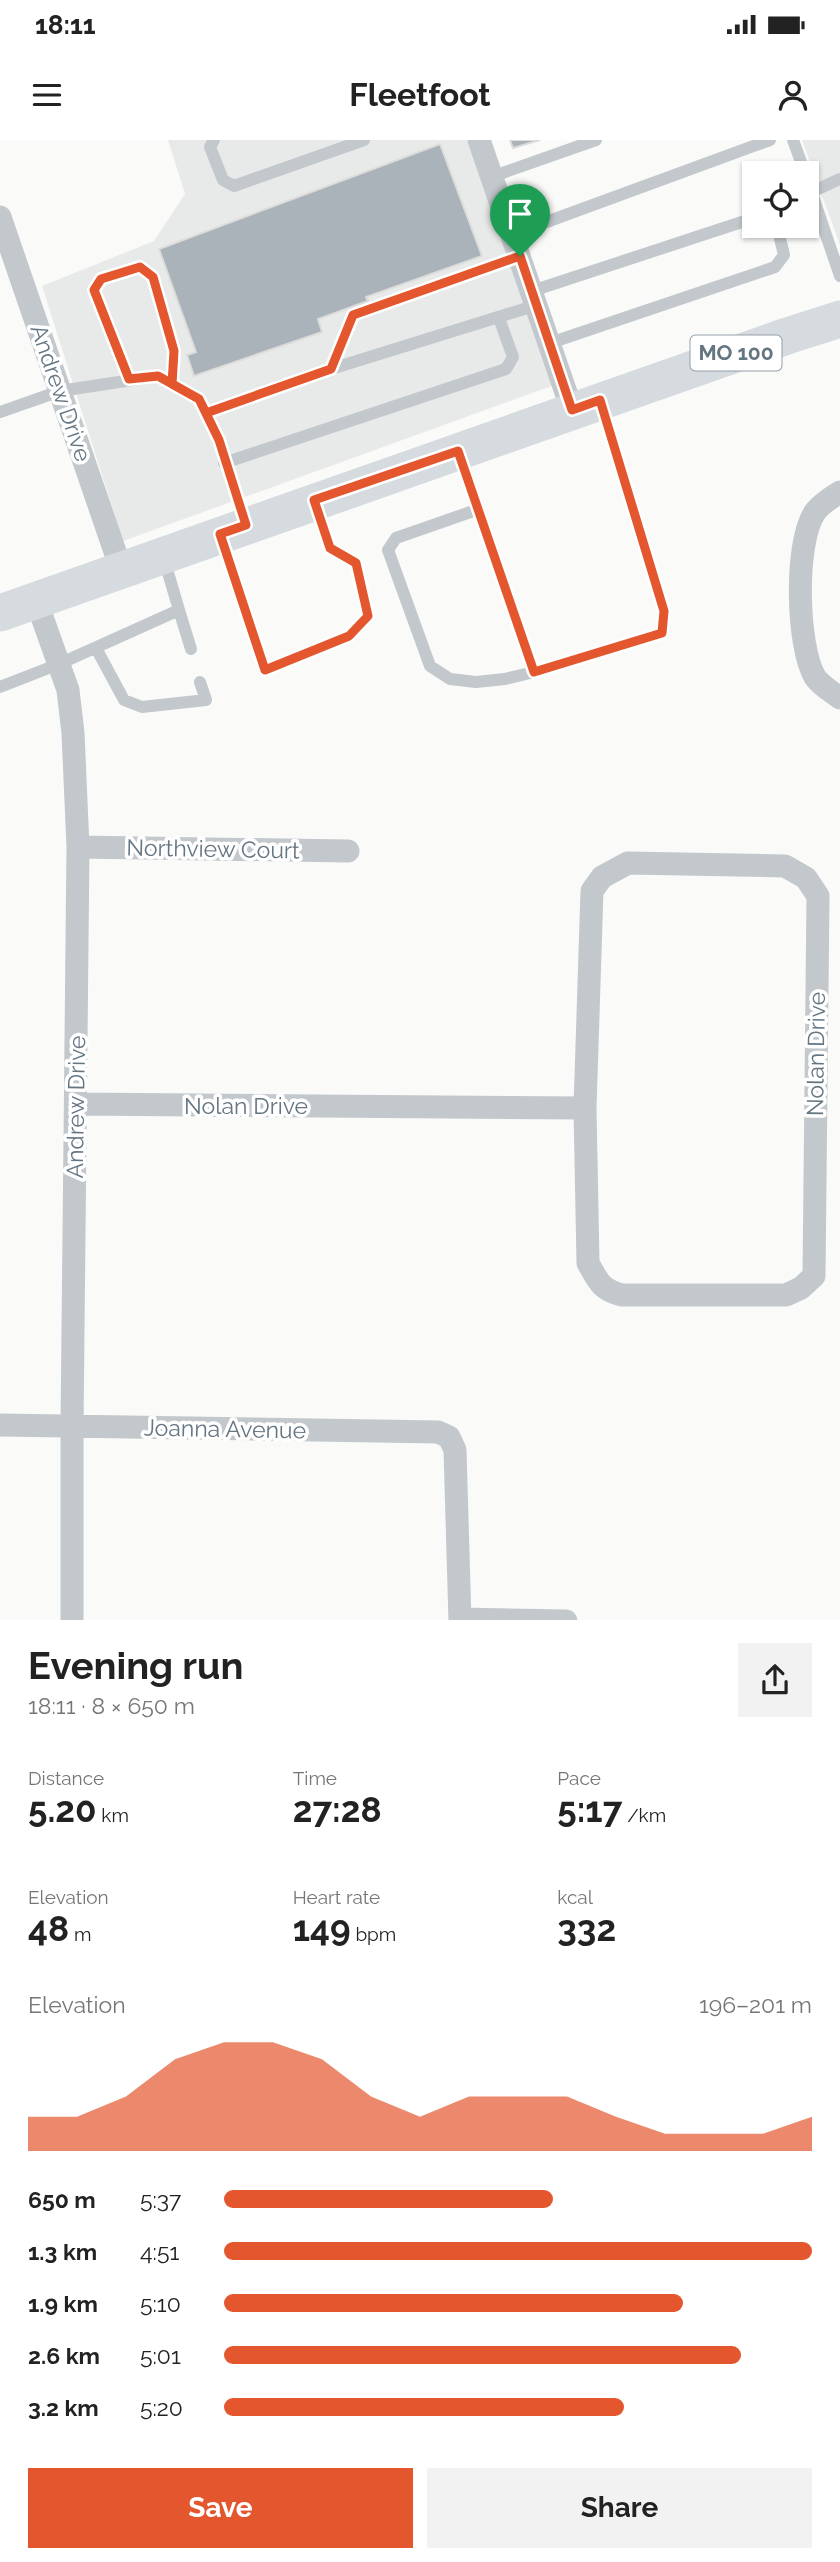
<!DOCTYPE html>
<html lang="en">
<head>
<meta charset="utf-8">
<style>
	body { margin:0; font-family:Raleway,sans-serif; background:#f2f2f2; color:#222; height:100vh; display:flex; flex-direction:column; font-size:26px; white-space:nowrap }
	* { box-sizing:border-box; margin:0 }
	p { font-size:23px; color:#767676 }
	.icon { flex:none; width:38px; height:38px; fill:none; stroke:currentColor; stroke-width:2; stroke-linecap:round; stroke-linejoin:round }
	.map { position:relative; height:1480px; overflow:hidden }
	.details { display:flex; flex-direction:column; background:#fff; flex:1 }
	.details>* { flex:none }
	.controls { position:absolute; left:742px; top:21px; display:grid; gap:14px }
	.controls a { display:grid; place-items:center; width:77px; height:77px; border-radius:0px; background:#fff; box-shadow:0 2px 5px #0004; font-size:35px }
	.pin { position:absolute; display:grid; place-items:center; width:60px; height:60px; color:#fff; margin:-72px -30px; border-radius:50% 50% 50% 0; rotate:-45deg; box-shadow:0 0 7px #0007 }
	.pin .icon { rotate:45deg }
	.round { display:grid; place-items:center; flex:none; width:74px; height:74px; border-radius:0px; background:#f2f2f2 }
	.overview { display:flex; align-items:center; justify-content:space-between; height:119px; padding:0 28px }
	h1 { font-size:38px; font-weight:700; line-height:52px }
	.stats { display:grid; grid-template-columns:repeat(3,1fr); gap:10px; height:119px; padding:7px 28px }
	.stats div { display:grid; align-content:center }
	.stats b { font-size:35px; font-weight:700 }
	.stats small { font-size:19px; font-weight:400 }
	.stats p { font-size:19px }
	.chart { height:196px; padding:14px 28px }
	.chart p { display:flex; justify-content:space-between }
	.chart svg { width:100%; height:126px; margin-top:7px; fill:#e4572e; opacity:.7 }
	.button { display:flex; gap:14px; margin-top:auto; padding:14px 28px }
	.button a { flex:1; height:80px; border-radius:0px; background:#e4572e; color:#fff; font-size:28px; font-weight:700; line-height:80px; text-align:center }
	.button a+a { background:#f2f2f2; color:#222 }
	ul { padding:0 28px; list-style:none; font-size:23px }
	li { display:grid; grid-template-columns:112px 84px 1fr; align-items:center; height:52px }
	li i { height:18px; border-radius:9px; background:#e4572e }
	.status { display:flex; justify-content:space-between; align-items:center; height:49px; padding:0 35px; background:#fff; direction:ltr }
	.status svg { height:19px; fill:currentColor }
	header { display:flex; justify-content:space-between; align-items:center; height:91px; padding:0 28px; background:#fff; font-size:32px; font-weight:700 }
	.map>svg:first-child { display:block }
</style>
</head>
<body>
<div class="status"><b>18:11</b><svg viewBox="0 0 49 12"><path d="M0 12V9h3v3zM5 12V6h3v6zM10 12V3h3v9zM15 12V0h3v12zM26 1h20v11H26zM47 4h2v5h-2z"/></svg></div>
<header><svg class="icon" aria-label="menu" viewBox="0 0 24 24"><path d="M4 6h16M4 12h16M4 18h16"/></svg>Fleetfoot<svg class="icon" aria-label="person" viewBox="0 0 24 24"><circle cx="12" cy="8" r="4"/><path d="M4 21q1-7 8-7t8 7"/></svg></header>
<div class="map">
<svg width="840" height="1481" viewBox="0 0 840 1481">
	<rect width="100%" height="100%" fill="#fafaf8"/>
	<path fill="#e8e9e9" d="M 168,0 L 488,0 L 571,239 L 123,401 L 42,146 L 154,101 L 185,54 Z
		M 802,0 L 840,0 L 840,105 Z"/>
	<path fill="#aab3b9" stroke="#dcdcda" stroke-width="2" d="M 510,0 L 540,0 L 513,8 Z
		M 440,4 L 482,116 L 366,157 L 368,161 L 318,179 L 322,192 L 194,236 L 187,215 L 196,212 L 159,109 Z"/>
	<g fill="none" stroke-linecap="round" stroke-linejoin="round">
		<path stroke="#c3c8cc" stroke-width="12" d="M 214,0 L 210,7 L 223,40 L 234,46 L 364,0
			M 793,0 L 805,33
			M 491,37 L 596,0
			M 807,39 L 840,136
			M 807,54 L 840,39
			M 511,95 L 770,0
			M 532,151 L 754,78
			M 550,203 L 775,127 L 784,115 L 777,86
			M 331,229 L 353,175 L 520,116
			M 129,239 L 94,150 L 101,139 L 140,127 L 154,137 L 174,211 L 172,244
			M 0,272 L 60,251 L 158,236 L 199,259 L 219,300 L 246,385
			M 206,273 L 331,229 L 537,165
			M 460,314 L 534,532 L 661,493 L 664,471 L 601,264
			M 224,323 L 506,229 L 513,217 L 499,178
			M 479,369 L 396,398 L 388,410 L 430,526 L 450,539 L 476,542 L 505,539 L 534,532
			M 221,398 L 265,529 L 349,496 L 368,476 L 356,423 L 330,408 L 316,364
			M 179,470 L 191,509
			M 96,508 L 124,560 L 142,567 L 206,560 L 200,542
			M 0,547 L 59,524 L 179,470 L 164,419"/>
		<path stroke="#c3c8cc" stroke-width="23" d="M 479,0 L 572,270
			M 0,77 L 121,429
			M 840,352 C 832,357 820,365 815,372 C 794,403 797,507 815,537 C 820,545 832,552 840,558
			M 36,460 L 68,550 L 73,593 L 78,707 L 72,1287 L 72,1481
			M 78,707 L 348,711
			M 628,723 L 785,726 L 806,738 L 818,756 L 814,1136 L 801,1148 L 786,1155 L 622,1155 C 601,1150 598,1141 588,1123 L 585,968 L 592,751 L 602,737 Z
			M 76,964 L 585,968
			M 0,1285 L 438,1292 L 449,1297 L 455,1310 L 460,1481
			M 460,1479 L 566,1481"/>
		<path stroke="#d6dbdf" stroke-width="37" d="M 0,473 L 787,196 L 840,179"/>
	</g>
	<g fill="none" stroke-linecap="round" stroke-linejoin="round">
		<g stroke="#fff" stroke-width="14">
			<path id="route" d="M 520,116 L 353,175 L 331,229 L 206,273 L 199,259 L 172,244 L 174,211 L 153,137 L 140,127 L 101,139 L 94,150 L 129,239 L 158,236 L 199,259 L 219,300 L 246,385 L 220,394 L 265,530 L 349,496 L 368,476 L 356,423 L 330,408 L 314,360 L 458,311 L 534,532 L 662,493 L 664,471 L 600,260 L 572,270 L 520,116"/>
		</g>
		<use href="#route" stroke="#e4572e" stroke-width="9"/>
	</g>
	<g text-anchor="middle" stroke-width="7" stroke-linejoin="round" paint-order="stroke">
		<rect fill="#fff" stroke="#939fa8" stroke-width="2" x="690.5" y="195.5" width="91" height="35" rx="5"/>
		<g font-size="21" font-weight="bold" fill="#657683">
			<text x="736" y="220">MO 100</text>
		</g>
		<g font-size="23" fill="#657683" stroke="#fff">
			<text transform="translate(61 253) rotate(71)" y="8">Andrew Drive</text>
			<text transform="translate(213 709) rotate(1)" y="8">Northview Court</text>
			<text transform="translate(816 914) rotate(-89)" y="8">Nolan Drive</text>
			<text x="246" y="974">Nolan Drive</text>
			<text transform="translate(76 967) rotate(-89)" y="8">Andrew Drive</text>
			<text transform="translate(225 1289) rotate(1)" y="8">Joanna Avenue</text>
		</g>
	</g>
</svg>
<div class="controls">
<a><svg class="icon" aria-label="locate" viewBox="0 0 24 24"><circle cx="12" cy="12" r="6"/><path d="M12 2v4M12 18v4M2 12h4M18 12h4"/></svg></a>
</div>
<div class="pin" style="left:520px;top:116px;background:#1e9e55"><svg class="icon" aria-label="arrive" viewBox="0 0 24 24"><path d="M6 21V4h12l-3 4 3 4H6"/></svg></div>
</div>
<section class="details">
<div class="overview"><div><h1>Evening run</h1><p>18:11 · 8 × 650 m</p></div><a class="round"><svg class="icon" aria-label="share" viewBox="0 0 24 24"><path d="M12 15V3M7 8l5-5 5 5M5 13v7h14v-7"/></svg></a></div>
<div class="stats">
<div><p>Distance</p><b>5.20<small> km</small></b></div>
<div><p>Time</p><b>27:28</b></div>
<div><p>Pace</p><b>5:17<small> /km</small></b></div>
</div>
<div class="stats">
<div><p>Elevation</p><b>48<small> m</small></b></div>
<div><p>Heart rate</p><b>149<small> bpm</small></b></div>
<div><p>kcal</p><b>332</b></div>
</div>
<div class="chart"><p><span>Elevation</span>196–201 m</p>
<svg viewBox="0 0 160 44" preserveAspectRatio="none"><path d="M0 44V32L10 32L20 25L30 12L40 6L50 6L60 12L70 25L80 32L90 25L100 25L110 25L120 32L130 38L140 38L150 38L160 32V44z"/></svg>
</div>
<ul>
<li><b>650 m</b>5:37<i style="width:56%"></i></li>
<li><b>1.3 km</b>4:51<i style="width:100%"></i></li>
<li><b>1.9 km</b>5:10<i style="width:78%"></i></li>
<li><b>2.6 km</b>5:01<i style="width:88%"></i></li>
<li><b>3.2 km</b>5:20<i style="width:68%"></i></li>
</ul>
<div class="button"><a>Save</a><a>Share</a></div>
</section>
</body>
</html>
